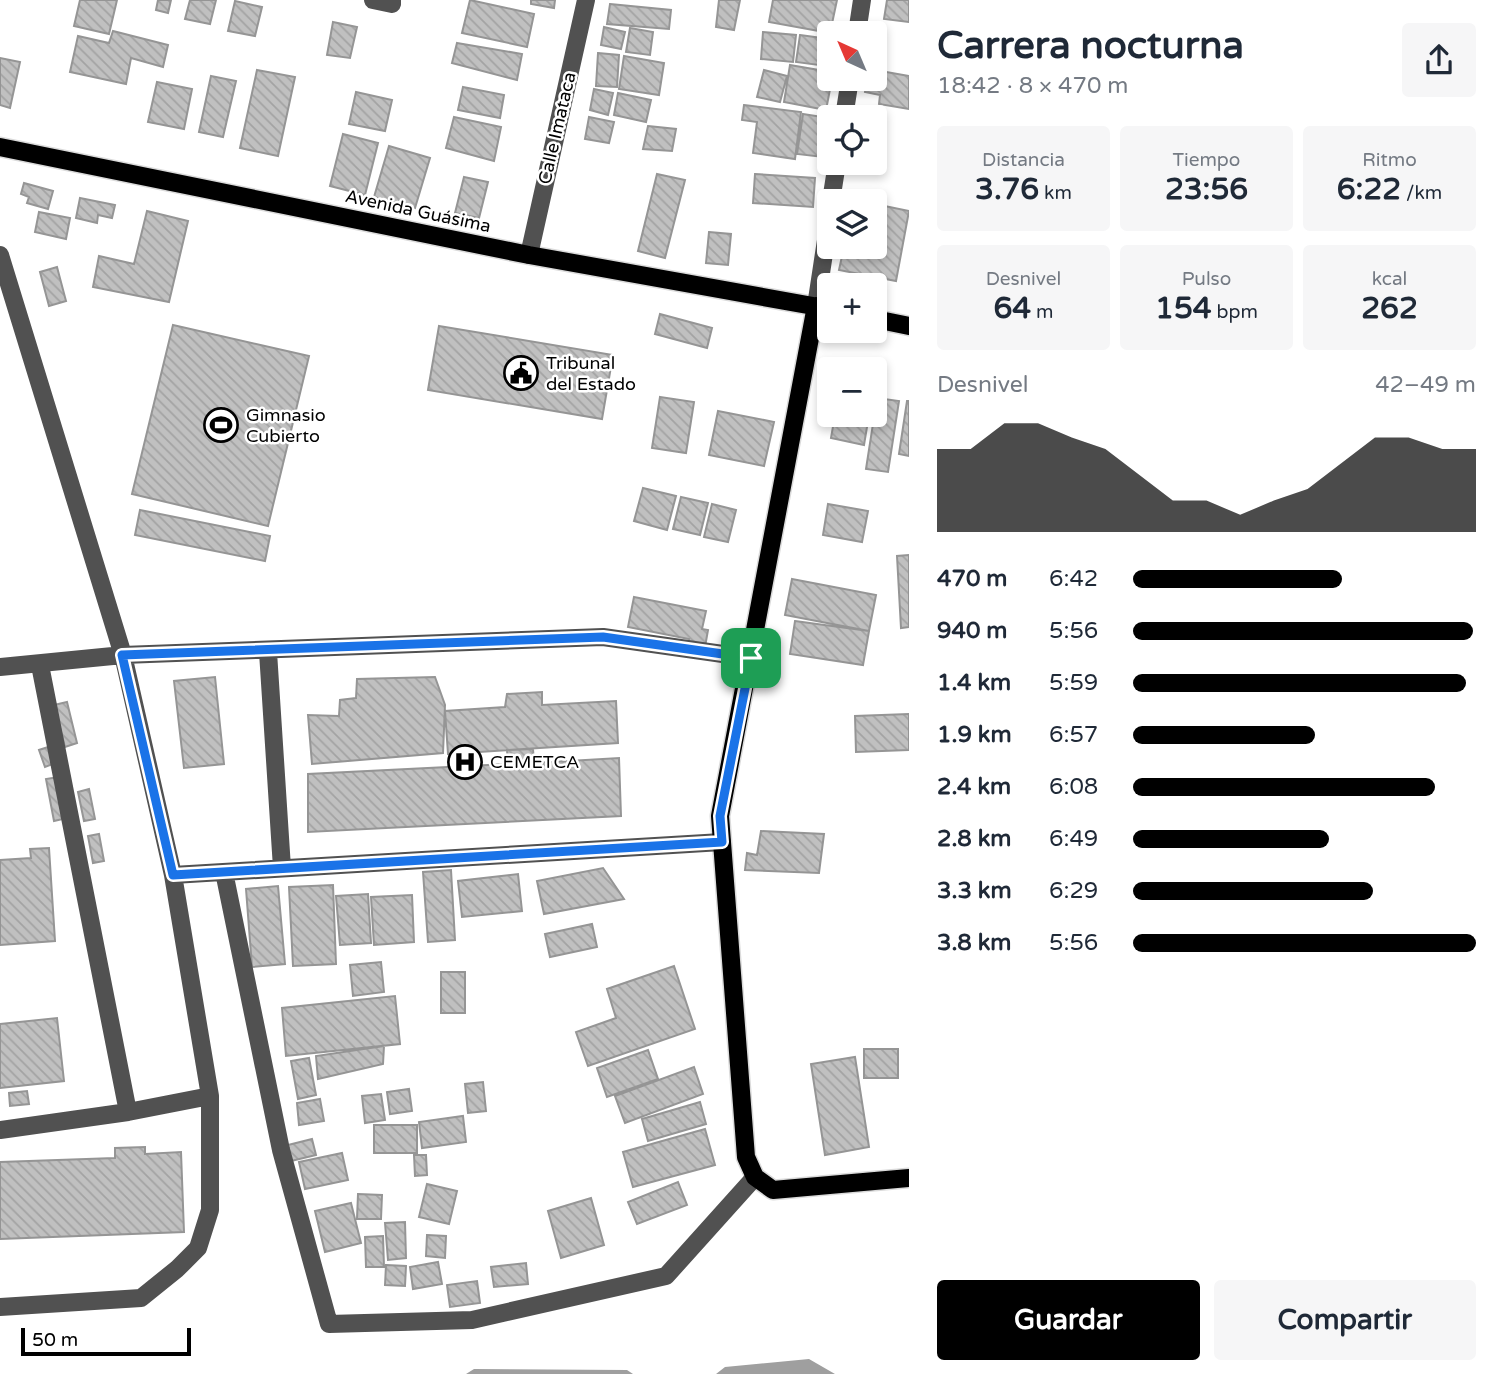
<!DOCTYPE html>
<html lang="es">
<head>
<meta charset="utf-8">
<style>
	body { margin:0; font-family:"Varela Round",sans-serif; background:#f6f6f7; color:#1f2937; height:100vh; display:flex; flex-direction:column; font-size:26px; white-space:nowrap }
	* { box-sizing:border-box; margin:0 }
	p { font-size:23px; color:#747a83 }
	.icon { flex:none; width:38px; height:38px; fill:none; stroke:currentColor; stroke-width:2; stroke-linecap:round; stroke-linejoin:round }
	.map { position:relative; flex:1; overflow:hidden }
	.drawer { display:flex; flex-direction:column; background:#fff; width:595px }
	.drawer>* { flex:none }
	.needle { width:46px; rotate:316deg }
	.tools { position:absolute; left:817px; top:21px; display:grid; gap:14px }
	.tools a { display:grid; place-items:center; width:70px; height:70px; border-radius:7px; background:#fff; box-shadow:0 4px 10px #0003; font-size:35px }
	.scale { position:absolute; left:21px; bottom:18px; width:170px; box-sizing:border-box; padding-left:7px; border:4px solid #000; border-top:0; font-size:19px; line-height:24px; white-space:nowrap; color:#000; -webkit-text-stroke:5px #fff; paint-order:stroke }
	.pin { position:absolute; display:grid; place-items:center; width:60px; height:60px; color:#fff; margin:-30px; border-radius:14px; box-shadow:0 4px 10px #0006 }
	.round { display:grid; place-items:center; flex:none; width:74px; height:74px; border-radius:7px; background:#f6f6f7 }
	.overview { display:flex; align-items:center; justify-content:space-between; height:119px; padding:0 28px }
	h1 { font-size:38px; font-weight:800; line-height:52px }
	.metrics { display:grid; grid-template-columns:repeat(3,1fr); gap:10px; height:119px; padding:7px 28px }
	.metrics div { display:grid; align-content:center; border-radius:7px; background:#f6f6f7; text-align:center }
	.metrics b { font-size:30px; font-weight:800 }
	.metrics small { font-size:19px; font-weight:400 }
	.metrics p { font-size:19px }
	.chart { height:196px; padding:14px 28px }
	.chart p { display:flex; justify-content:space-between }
	.chart svg { width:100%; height:126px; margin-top:7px; fill:#000; opacity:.7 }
	.primary-button { display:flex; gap:14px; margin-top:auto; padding:14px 28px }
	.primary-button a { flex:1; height:80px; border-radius:7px; background:#000; color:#fff; font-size:28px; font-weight:800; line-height:80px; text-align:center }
	.primary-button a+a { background:#f6f6f7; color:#1f2937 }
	ul { padding:0 28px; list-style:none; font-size:23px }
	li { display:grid; grid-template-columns:112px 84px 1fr; align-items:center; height:52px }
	li i { height:18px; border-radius:9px; background:#000 }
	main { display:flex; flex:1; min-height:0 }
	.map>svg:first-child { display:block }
</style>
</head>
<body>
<main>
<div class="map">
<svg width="909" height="1374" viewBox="0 0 909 1374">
	<defs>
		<pattern id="building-back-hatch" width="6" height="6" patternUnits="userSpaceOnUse" patternTransform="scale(1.75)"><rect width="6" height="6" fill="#c0c0c0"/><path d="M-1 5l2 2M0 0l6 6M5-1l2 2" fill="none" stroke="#a3a3a3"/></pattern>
	</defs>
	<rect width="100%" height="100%" fill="#fff"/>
	<path fill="#9f9f9f" d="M 809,1359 L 835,1374 L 716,1374 L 725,1367 Z
		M 474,1369 L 627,1370 L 633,1374 L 466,1374 Z"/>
	<path fill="url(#building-back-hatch)" stroke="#959595" stroke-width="2" d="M 80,0 L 117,0 L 109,34 L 74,26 Z
		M 158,0 L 171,0 L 168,13 L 156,10 Z
		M 190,0 L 216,0 L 210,24 L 185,19 Z
		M 470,0 L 534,14 L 527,47 L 462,33 Z
		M 531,0 L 555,0 L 554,8 L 531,4 Z
		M 719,0 L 740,0 L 734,30 L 716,27 Z
		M 773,0 L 837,0 L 830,33 L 769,22 Z
		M 887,0 L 909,0 L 909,22 L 884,19 Z
		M 235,1 L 262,7 L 255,36 L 228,31 Z
		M 610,4 L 671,10 L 669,29 L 607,24 Z
		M 333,22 L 357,27 L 350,58 L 327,55 Z
		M 604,27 L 625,32 L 621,49 L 601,45 Z
		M 630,28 L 653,32 L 650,55 L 626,52 Z
		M 113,31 L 168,45 L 163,67 L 131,58 L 126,84 L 70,72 L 78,36 L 109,43 Z
		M 763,32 L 796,35 L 793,62 L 761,59 Z
		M 800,35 L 830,39 L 826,66 L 796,62 Z
		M 457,43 L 522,54 L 517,80 L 452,63 Z
		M 598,53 L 619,55 L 617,87 L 596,86 Z
		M 624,56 L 664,63 L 659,95 L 619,89 Z
		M 0,58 L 20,62 L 10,108 L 0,105 Z
		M 790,65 L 830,72 L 832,79 L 826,110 L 784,102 Z
		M 257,70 L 295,77 L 278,156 L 240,148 Z
		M 764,70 L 787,76 L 780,102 L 757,97 Z
		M 875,70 L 909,76 L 909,109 L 879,104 L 880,95 L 865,92 L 867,79 L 875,79 Z
		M 211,76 L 236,81 L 223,137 L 199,132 Z
		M 157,82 L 192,89 L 184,129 L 148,122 Z
		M 463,87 L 504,95 L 500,118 L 458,110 Z
		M 594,89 L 613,93 L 608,115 L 590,110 Z
		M 356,92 L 392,100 L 385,131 L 349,124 Z
		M 618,93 L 651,100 L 646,122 L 614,115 Z
		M 744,105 L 801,112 L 795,159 L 753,153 L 757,122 L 742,120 Z
		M 803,114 L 829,118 L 823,157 L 797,154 Z
		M 454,117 L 501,127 L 494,161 L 446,148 Z
		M 589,117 L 614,122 L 609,143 L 585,139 Z
		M 648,126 L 676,129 L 672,151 L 643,149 Z
		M 343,134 L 378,143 L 365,195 L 330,186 Z
		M 389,146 L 430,158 L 415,208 L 374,197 Z
		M 657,174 L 685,180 L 665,258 L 638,251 Z
		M 755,174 L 815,178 L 813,207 L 753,203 Z
		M 464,177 L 488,182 L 479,218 L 455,213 Z
		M 24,183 L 53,191 L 48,209 L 27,203 L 29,197 L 21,194 Z
		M 80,198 L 115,205 L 112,218 L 98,215 L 97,223 L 76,218 Z
		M 875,204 L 909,211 L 896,281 L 839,270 L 844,247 L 875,247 Z
		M 147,211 L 188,221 L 169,302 L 93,287 L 99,256 L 134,264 Z
		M 39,212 L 70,218 L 66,239 L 35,232 Z
		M 709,232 L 731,234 L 728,265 L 706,263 Z
		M 57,267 L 66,301 L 49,306 L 40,272 Z
		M 660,314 L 712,328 L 707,348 L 655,334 Z
		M 173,325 L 309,356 L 268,526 L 132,494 Z
		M 439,326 L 613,355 L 602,419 L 428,390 Z
		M 660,397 L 694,402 L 686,453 L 652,448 Z
		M 877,398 L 899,401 L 888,472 L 866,469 Z
		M 907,401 L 909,401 L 909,456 L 899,454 Z
		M 718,411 L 774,422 L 764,466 L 709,455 Z
		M 835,415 L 869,415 L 864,445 L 831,438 Z
		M 643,488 L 676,496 L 667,530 L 634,521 Z
		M 681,497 L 708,503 L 700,535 L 673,529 Z
		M 712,504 L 736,510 L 728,542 L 704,537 Z
		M 828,504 L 868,511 L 862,542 L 823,535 Z
		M 140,510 L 270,536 L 265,561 L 135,535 Z
		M 909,555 L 909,627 L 901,628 L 897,556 Z
		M 792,579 L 876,595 L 869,631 L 785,615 Z
		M 634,597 L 706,611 L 702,629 L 708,630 L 705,647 L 688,644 L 689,639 L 628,627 Z
		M 795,621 L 869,631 L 863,665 L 790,654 Z
		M 215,677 L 224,764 L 184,768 L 174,681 Z
		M 435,677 L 445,705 L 443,753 L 312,764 L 308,715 L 339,716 L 340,700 L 356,698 L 357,679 Z
		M 542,692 L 542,705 L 616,701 L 618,743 L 448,754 L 445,711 L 505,707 L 507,694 Z
		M 67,702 L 77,743 L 65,747 L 54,705 Z
		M 909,714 L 909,750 L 856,752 L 855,716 Z
		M 48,747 L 53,764 L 45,767 L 39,750 Z
		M 533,749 L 534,763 L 619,758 L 621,816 L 308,832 L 308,774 L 508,764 L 507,750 Z
		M 59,777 L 67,818 L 54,821 L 46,779 Z
		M 89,789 L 95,819 L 84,821 L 78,792 Z
		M 761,831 L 824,834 L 819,873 L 745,870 L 747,853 L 757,855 Z
		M 99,834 L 104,861 L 93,863 L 88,836 Z
		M 49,848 L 55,941 L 0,945 L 0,860 L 31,858 L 30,849 Z
		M 603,868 L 624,899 L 544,914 L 537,881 Z
		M 451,870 L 455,940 L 428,942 L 423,872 Z
		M 518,874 L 522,911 L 462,917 L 458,881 Z
		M 333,885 L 336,964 L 293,966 L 289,887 Z
		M 278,886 L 285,964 L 252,967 L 246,889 Z
		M 368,894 L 371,943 L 340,945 L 336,896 Z
		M 412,895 L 414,942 L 374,945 L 371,897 Z
		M 592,924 L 597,947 L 550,957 L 545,934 Z
		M 381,962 L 384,992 L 353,996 L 350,965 Z
		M 674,966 L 695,1029 L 588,1066 L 576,1032 L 616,1018 L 607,989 Z
		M 441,972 L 465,972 L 465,1013 L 441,1013 Z
		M 395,996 L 400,1044 L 286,1056 L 282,1008 Z
		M 57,1018 L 64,1081 L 0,1088 L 0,1024 Z
		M 384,1046 L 383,1064 L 318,1079 L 316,1056 Z
		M 864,1049 L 898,1049 L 898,1078 L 864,1078 Z
		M 648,1050 L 658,1079 L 607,1097 L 597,1068 Z
		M 855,1057 L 869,1147 L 825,1155 L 811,1064 Z
		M 309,1058 L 316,1095 L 298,1099 L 291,1061 Z
		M 694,1067 L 703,1094 L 625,1123 L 615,1096 Z
		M 483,1082 L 486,1111 L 468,1113 L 465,1084 Z
		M 409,1089 L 412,1111 L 390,1114 L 387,1092 Z
		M 27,1091 L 29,1104 L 10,1106 L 9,1093 Z
		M 381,1094 L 385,1120 L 365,1123 L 362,1096 Z
		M 320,1099 L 324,1121 L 299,1125 L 297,1103 Z
		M 700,1102 L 706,1124 L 648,1141 L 642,1119 Z
		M 463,1116 L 466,1142 L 422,1148 L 419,1122 Z
		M 374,1125 L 417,1125 L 417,1153 L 374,1153 Z
		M 705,1129 L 715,1165 L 633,1187 L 623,1152 Z
		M 312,1139 L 316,1155 L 291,1161 L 288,1145 Z
		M 145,1147 L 145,1154 L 181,1152 L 184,1232 L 0,1239 L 0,1162 L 115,1158 L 115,1148 Z
		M 342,1153 L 348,1180 L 305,1189 L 299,1162 Z
		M 414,1155 L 426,1155 L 427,1175 L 415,1176 Z
		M 678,1182 L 687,1205 L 637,1224 L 628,1202 Z
		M 427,1184 L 457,1191 L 449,1224 L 419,1217 Z
		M 358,1194 L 382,1195 L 381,1219 L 357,1219 Z
		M 591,1198 L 604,1245 L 561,1258 L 548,1211 Z
		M 351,1203 L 361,1243 L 325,1252 L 315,1211 Z
		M 405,1222 L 406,1258 L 388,1260 L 385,1223 Z
		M 427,1235 L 446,1236 L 445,1258 L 426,1256 Z
		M 383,1236 L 384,1267 L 366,1267 L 365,1237 Z
		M 438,1262 L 442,1284 L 413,1289 L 410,1267 Z
		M 526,1263 L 528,1284 L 494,1287 L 491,1267 Z
		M 386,1265 L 406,1266 L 405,1286 L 385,1285 Z
		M 477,1281 L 480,1303 L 450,1307 L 447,1285 Z"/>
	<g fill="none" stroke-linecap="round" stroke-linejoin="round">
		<g stroke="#dbdbdb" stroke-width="21">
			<path id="major" d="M 0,147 L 529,255 L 830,309
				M 816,306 L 720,816 L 746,1157 L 755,1177 L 773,1190 L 909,1178
				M 875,319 L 909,326"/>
		</g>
		<path stroke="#515151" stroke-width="18" d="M 373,0 L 392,4 L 392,0
			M 857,33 L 862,0
			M 844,117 L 850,79
			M 831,201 L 837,163
			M 0,255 L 123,655 L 173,875 L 210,1096 L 128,1112 L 40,665
			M 529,255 L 586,0
			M 816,306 L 830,214
			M 268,652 L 282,868
			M 0,667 L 123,655 L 603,637 L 751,658
			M 224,872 L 281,1150 L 329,1324 L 472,1320 L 666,1276 L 755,1177
			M 173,875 L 722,842
			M 0,1130 L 128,1112
			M 0,1307 L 141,1298 L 177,1269 L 198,1248 L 210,1210 L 210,1096"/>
		<use href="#major" stroke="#000" stroke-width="18"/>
	</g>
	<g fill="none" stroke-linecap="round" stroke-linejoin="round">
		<g stroke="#fff" stroke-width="14">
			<path id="route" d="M 603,637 L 751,658 L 720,816 L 722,842 L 173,875 L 122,655 Z"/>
		</g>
		<use href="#route" stroke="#1a73e8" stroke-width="9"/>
	</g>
	<defs>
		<g id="civic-ring" transform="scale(1.75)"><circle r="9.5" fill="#fff" stroke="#000" stroke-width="1.5"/><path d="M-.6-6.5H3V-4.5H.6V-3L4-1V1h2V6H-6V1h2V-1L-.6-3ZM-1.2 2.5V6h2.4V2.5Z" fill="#000"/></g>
		<g id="stadium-ring" transform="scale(1.75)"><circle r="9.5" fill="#fff" stroke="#000" stroke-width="1.5"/><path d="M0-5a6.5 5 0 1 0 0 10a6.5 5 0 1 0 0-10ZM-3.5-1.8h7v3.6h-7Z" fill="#000"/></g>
		<g id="hospital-ring" transform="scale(1.75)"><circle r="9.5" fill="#fff" stroke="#000" stroke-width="1.5"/><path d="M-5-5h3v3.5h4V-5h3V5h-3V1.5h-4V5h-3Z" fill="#000"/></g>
	</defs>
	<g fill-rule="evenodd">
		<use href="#civic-ring" x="521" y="373"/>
		<use href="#stadium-ring" x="221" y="425"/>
		<use href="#hospital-ring" x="465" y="762"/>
	</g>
	<g text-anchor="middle" stroke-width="5" stroke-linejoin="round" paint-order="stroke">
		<g font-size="18" fill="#000" stroke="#fff">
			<text transform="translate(557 128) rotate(-77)" y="6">Calle Imataca</text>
			<text transform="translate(418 211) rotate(12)" y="6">Avenida Guásima</text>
		</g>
		<g font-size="18" fill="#000" stroke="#fff" text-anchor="start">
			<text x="546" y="369">Tribunal<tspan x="546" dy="21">del Estado</tspan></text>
			<text x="246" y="421">Gimnasio<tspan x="246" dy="21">Cubierto</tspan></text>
			<text x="490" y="768">CEMETCA</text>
		</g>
	</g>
</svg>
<div class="tools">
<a><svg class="needle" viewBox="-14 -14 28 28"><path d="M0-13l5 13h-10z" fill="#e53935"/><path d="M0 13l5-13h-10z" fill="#747a83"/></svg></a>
<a><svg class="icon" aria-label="locate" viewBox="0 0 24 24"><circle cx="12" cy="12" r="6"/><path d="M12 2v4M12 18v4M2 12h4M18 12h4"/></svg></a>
<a><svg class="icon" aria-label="layers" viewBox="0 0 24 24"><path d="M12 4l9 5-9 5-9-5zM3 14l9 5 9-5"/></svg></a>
<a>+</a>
<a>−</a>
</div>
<div class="scale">50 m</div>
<div class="pin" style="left:751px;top:658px;background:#1e9e55"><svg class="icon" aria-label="arrive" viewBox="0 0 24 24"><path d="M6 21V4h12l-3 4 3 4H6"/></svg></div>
</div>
<section class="drawer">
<div class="overview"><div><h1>Carrera nocturna</h1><p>18:42 · 8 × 470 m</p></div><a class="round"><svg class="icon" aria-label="share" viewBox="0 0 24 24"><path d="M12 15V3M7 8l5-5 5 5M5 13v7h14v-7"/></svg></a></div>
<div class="metrics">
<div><p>Distancia</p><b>3.76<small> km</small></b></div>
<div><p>Tiempo</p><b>23:56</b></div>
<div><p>Ritmo</p><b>6:22<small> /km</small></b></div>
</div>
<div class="metrics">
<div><p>Desnivel</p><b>64<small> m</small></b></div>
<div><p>Pulso</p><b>154<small> bpm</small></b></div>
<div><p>kcal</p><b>262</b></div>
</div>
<div class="chart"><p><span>Desnivel</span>42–49 m</p>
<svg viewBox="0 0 160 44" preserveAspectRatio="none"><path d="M0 44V15L10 15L20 6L30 6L40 11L50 15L60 24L70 33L80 33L90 38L100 33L110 29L120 20L130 11L140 11L150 15L160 15V44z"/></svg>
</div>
<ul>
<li><b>470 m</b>6:42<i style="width:61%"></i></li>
<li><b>940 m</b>5:56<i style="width:99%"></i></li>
<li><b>1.4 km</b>5:59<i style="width:97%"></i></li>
<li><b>1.9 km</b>6:57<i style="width:53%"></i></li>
<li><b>2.4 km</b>6:08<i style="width:88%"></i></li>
<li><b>2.8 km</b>6:49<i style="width:57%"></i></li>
<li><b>3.3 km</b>6:29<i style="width:70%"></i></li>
<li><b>3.8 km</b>5:56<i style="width:100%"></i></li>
</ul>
<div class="primary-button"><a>Guardar</a><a>Compartir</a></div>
</section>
</main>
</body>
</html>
